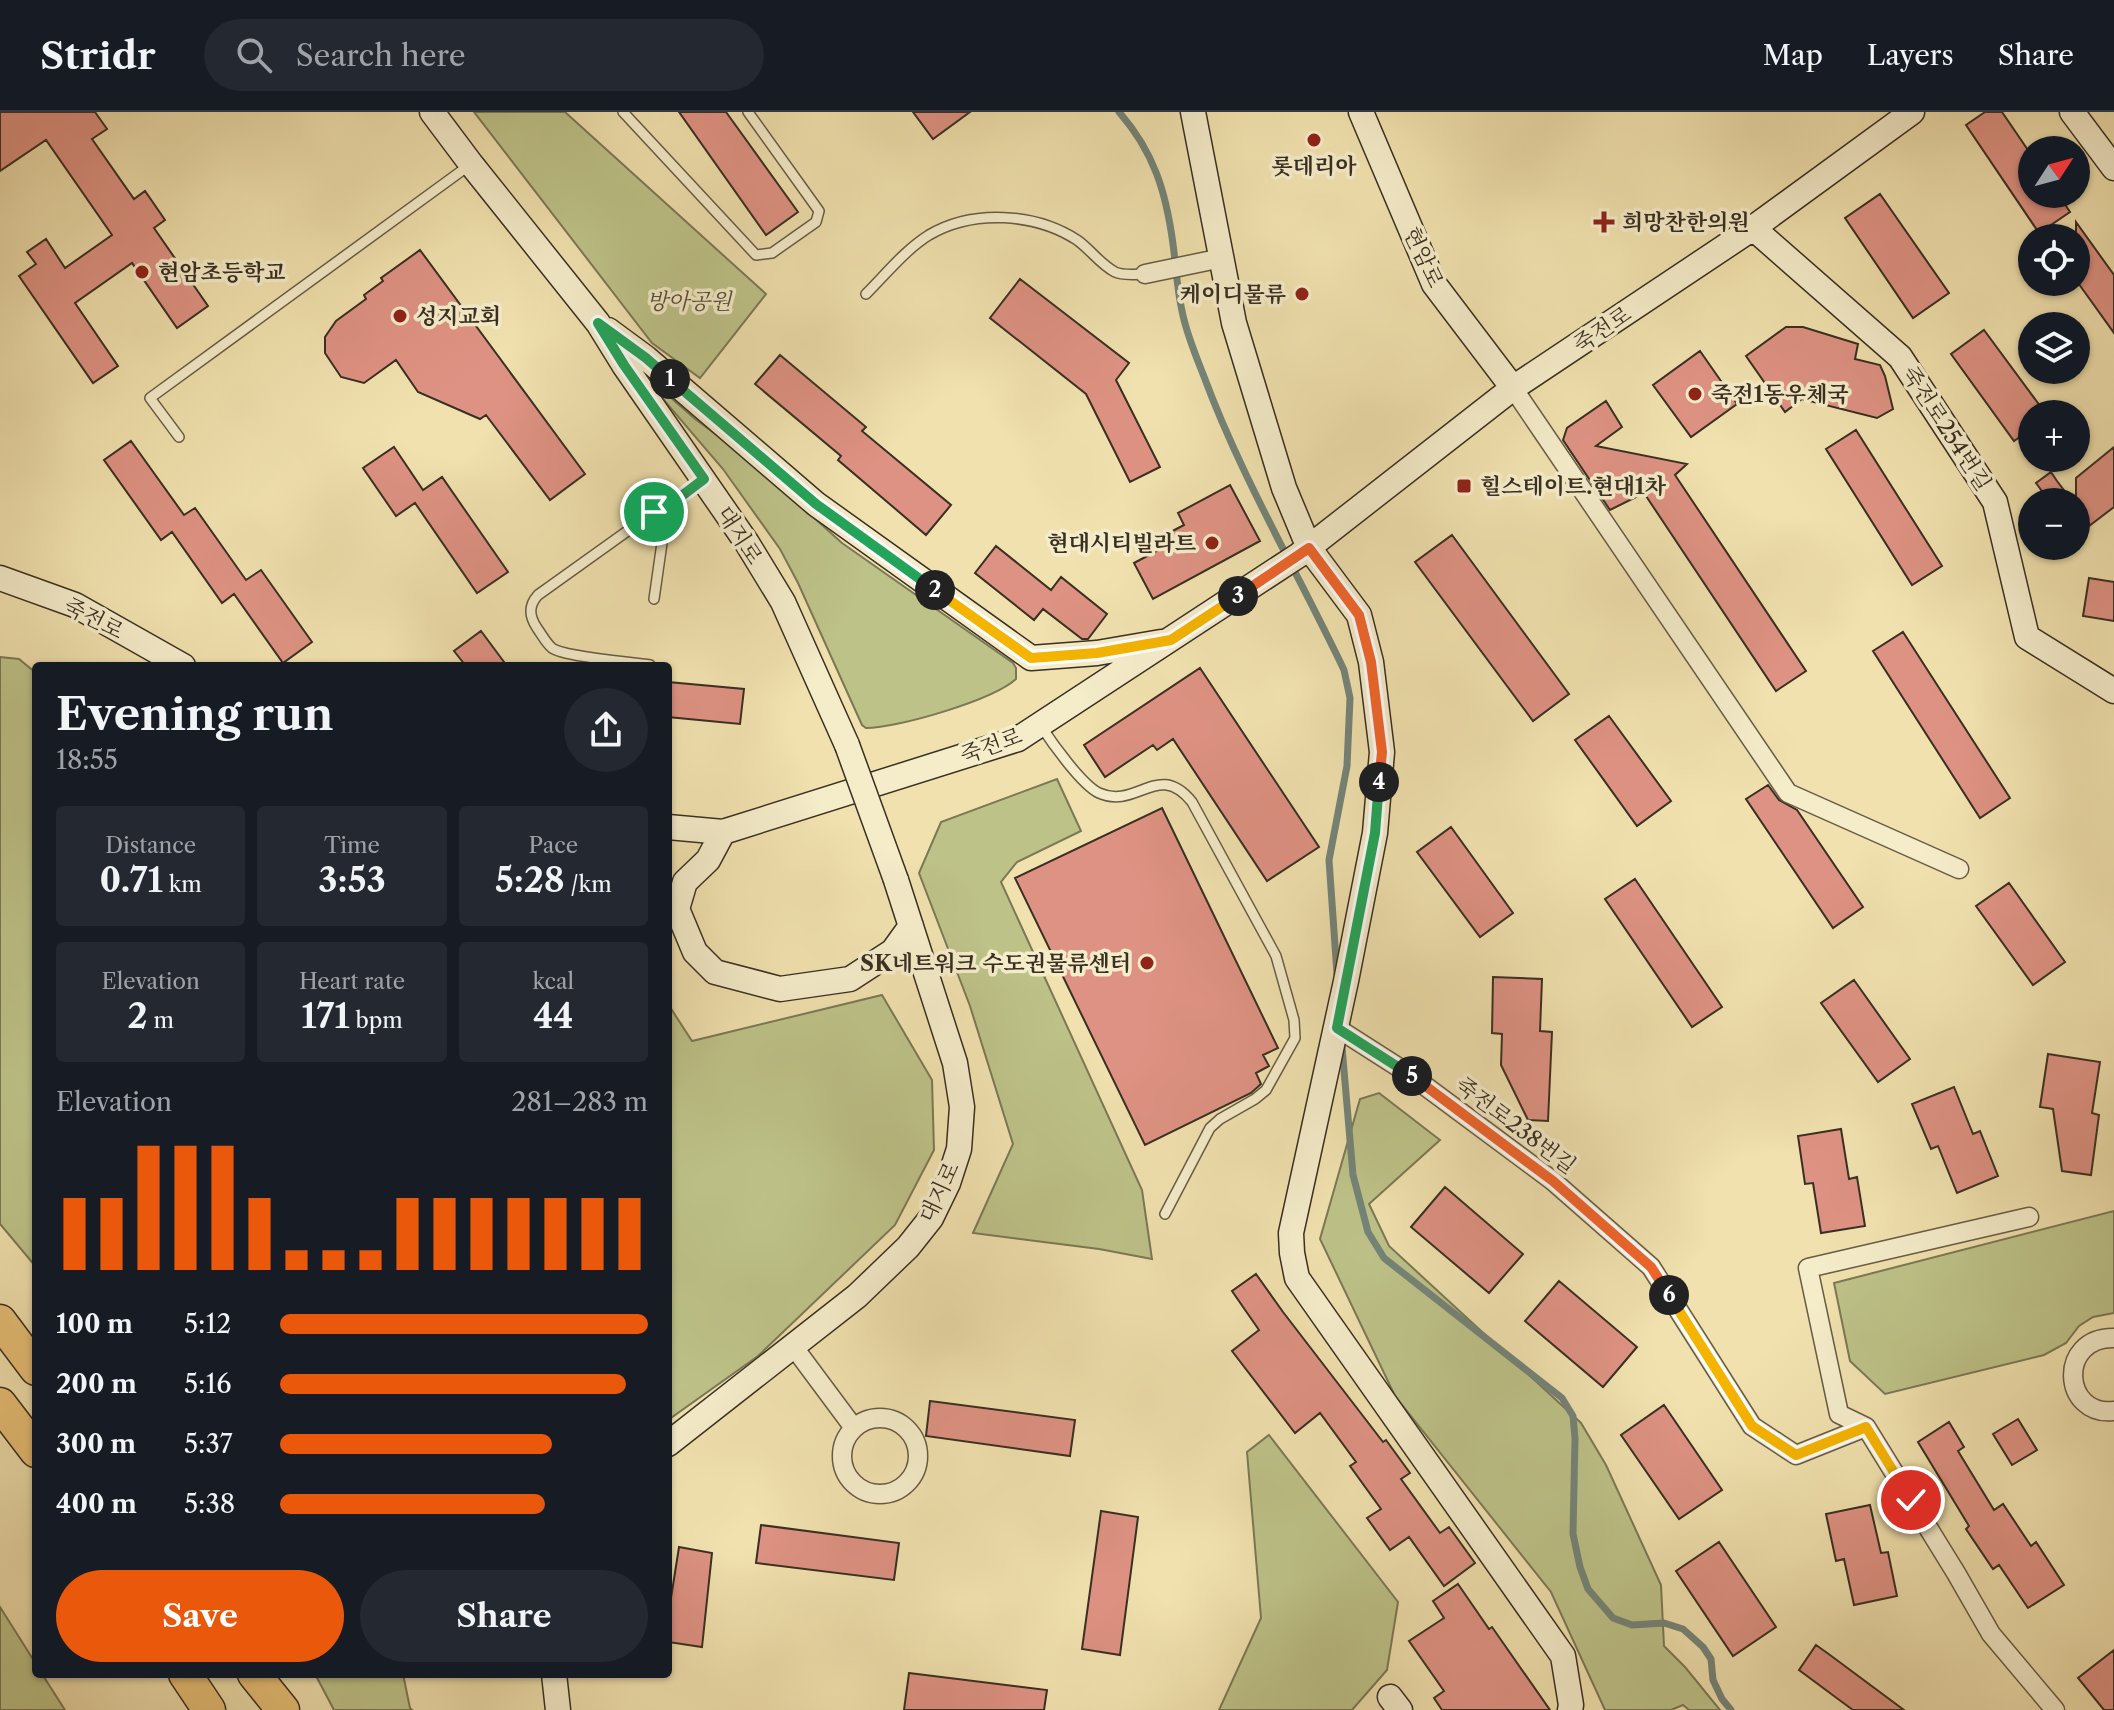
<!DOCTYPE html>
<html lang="en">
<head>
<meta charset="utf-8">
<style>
	body { margin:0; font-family:"Libre Caslon Text","Noto Serif KR",serif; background:#242831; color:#f1f3f6; height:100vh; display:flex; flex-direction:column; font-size:30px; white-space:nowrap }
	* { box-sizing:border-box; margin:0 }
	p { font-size:26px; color:#9ea1a6 }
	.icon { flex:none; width:44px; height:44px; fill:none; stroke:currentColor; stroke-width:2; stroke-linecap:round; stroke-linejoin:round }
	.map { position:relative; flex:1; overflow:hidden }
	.details { position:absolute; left:32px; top:550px; width:640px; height:1016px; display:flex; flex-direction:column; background:#171b24; border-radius:8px; box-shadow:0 2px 6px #0004 }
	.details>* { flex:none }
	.needle { width:52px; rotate:54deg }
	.controls { position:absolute; left:2018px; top:24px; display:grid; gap:16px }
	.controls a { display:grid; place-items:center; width:72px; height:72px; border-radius:50%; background:#171b24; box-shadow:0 2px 6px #0004; font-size:40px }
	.pin { position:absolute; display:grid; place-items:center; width:68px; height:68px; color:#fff; margin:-34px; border:4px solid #fff; border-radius:50%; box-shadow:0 2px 8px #0007 }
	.km { position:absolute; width:40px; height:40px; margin:-20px; border-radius:50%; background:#222; color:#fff; font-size:22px; line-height:40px; text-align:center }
	.round { display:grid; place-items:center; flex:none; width:84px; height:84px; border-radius:42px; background:#242831 }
	.head { display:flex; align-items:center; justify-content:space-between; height:136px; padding:0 24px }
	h1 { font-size:44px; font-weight:800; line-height:60px }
	.metrics { display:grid; grid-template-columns:repeat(3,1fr); gap:12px; height:136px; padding:8px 24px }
	.metrics div { display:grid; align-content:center; border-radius:8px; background:#242831; text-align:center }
	.metrics b { font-size:34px; font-weight:800 }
	.metrics small { font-size:22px; font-weight:400 }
	.metrics p { font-size:22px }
	.chart { height:224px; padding:16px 24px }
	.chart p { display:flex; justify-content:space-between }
	.chart svg { width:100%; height:144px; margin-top:8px; stroke:#ea580c; stroke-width:6 }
	.cta { display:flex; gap:16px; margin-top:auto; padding:16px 24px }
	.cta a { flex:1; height:92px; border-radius:48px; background:#ea580c; color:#fff; font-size:32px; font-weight:800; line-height:92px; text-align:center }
	.cta a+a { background:#242831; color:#f1f3f6 }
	ul { padding:0 24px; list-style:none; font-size:26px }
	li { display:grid; grid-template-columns:128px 96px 1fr; align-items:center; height:60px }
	li i { height:20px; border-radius:10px; background:#ea580c }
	header { display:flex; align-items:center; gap:48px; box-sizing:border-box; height:112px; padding:0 40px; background:#171b24; border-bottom:2px solid #363941 }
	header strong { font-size:38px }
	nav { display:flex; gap:44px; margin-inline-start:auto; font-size:28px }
	.search { width:560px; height:72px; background:#242831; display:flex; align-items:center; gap:20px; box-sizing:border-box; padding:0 28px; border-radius:44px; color:#9ea1a6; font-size:30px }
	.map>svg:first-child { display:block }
</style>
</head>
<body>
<header>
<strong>Stridr</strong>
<div class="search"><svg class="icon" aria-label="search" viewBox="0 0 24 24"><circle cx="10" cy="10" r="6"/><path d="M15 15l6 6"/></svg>Search here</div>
<nav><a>Map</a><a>Layers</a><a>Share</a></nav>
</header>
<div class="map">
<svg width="2114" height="1598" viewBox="0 0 2114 1598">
	<rect width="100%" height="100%" fill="#f0e1ae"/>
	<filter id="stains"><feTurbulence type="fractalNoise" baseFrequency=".0025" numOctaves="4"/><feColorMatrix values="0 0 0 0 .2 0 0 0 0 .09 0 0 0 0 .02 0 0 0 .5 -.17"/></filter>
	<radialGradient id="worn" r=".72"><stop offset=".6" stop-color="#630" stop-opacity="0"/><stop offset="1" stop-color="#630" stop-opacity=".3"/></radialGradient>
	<path fill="#bdc288" stroke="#7b7855" stroke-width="2" d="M 474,0 L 565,0 L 766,182 L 700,266 L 652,231 Z
		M 657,275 L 661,277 L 695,307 L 743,342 L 842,431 L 1013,551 L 1016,556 L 1016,567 C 993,588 898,616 866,616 L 862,613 L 798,471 L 780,437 L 723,357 L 657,280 Z
		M 0,545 L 19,547 L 36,561 L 36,1155 L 0,1112 Z
		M 1057,667 L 1081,719 L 1017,750 L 1001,770 L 1142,1078 L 1152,1147 L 1099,1137 L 973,1121 L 1013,1032 L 970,894 L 919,761 L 941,710 Z
		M 882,883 L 932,968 L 934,1038 L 895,1113 L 758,1244 L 668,1308 L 668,892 L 692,929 Z
		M 1379,981 L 1440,1028 L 1369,1092 L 1389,1134 L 1581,1311 L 1606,1353 L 1661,1473 L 1664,1534 L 1685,1555 L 1720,1598 L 1689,1598 L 1683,1593 L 1671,1598 L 1605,1598 L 1551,1480 L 1395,1284 L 1320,1127 L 1360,987 Z
		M 2114,1099 L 2114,1201 L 2093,1205 L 2079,1214 L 2066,1231 L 2044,1243 L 1885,1282 L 1850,1249 L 1834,1171 Z
		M 1269,1323 L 1398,1490 L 1387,1558 L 1352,1598 L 1219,1598 L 1261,1506 L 1247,1340 Z
		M 0,1495 L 36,1552 L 36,1562 L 42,1562 L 65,1598 L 0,1598 Z
		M 315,1562 L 403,1562 L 410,1596 L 412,1598 L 334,1598 Z"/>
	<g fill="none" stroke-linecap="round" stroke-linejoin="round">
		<path stroke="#748478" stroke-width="7" d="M 1119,0 C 1154,40 1166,80 1173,132 C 1176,154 1177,177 1182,199 C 1186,220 1195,242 1203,262 C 1241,365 1297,459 1344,558 L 1350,586 L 1347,654 L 1329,748 L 1337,862
			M 1342,935 L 1353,1063 L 1368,1120 L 1384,1146 L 1562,1286 L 1573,1304 L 1575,1326 L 1573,1422 L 1580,1455 L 1588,1477 L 1613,1506 L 1632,1513 L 1664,1511 L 1683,1517 L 1703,1535 L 1711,1547 L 1713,1568 L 1722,1587 L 1731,1598"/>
	</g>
	<path fill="#de9283" stroke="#392f22" stroke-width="2" d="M 0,0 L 95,0 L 107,17 L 92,27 L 134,87 L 145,79 L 165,108 L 154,116 L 208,194 L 177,216 L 132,151 L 75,191 L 118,254 L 93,271 L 19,164 L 36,152 L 27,140 L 46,127 L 65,156 L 112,123 L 46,28 L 0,59 Z
		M 679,0 L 726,0 L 798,100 L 766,123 Z
		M 913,0 L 970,0 L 933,27 Z
		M 1985,0 L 2002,0 L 2032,44 L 2032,82 L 2058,82 L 2070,100 L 2039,121 L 1966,13 Z
		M 1880,82 L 1949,181 L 1913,206 L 1845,106 Z
		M 2076,110 L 2114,163 L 2114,221 L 2076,168 Z
		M 420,138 L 585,362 L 550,388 L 486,303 L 480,307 L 418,280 L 396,248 L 364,271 L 341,265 L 325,241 L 325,225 L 336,209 L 366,187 L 364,183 L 383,169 L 381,166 Z
		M 1020,167 L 1129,251 L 1116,268 L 1160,355 L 1130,370 L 1086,282 L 990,206 Z
		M 1786,215 L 1803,215 L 1858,232 L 1855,247 L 1880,253 L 1885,264 L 1893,297 L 1877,306 L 1802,287 L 1785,300 L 1746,244 Z
		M 1984,218 L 2046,302 L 2032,302 L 2032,316 L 2014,329 L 1951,242 Z
		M 1700,239 L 1737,292 L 1691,325 L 1653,273 Z
		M 780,243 L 866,315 L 862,319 L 951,393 L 926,423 L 838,348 L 841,344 L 755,272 Z
		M 1606,289 L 1622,315 L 1596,334 L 1687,352 L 1675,363 L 1806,559 L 1776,579 L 1644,381 L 1610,398 L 1563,328 L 1567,316 Z
		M 1856,318 L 1942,454 L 1912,473 L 1826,337 Z
		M 131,329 L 184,403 L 195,396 L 246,468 L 261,458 L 312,530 L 283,551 L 234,482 L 222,491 L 172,420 L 161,428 L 104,348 Z
		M 394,335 L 423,378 L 442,365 L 508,460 L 477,481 L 415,391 L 396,404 L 363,356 Z
		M 2114,335 L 2114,395 L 2076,424 L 2076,366 Z
		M 2051,360 L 2057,369 L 2073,390 L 2050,390 L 2036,371 Z
		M 1230,373 L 1260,429 L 1153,487 L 1134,451 L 1168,433 L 1163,424 L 1184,413 L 1178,401 Z
		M 1452,423 L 1569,582 L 1533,609 L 1415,450 Z
		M 996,434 L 1051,478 L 1061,465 L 1107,502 L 1088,527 L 1082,527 L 1043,497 L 1034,508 L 975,461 Z
		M 2089,466 L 2114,470 L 2114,509 L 2083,504 Z
		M 481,519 L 507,554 L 466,554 L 454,539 Z
		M 1903,520 L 2010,686 L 1980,706 L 1873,539 Z
		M 1200,556 L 1319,735 L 1267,769 L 1173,627 L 1157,638 L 1153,633 L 1105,665 L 1084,633 Z
		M 668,570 L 744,577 L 740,612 L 668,605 Z
		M 1609,604 L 1671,689 L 1637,714 L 1575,628 Z
		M 1768,673 L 1779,688 L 1797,698 L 1863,795 L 1833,816 L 1746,687 Z
		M 1162,696 L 1278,936 L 1263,943 L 1269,954 L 1256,961 L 1261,972 L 1251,981 L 1145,1033 L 1015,766 Z
		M 1451,715 L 1513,801 L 1480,825 L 1417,740 Z
		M 1635,767 L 1722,895 L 1692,915 L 1605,787 Z
		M 2009,771 L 2065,850 L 2033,873 L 1976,794 Z
		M 1493,865 L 1542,867 L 1540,919 L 1552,920 L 1548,1009 L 1528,1008 L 1501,953 L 1502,922 L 1492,921 Z
		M 1854,868 L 1910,947 L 1878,970 L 1821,891 Z
		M 2048,942 L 2100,950 L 2092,1001 L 2099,1003 L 2091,1063 L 2062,1059 L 2053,997 L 2040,995 Z
		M 1954,975 L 1973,1022 L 1980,1019 L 1998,1064 L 1957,1081 L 1938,1034 L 1931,1037 L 1912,992 Z
		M 1841,1017 L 1849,1067 L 1857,1065 L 1865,1114 L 1821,1121 L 1813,1071 L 1805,1072 L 1798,1024 Z
		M 1445,1075 L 1523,1142 L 1489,1181 L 1411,1115 Z
		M 1256,1162 L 1283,1200 L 1383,1330 L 1386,1328 L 1410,1361 L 1401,1367 L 1440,1421 L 1449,1415 L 1475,1451 L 1444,1474 L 1409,1425 L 1390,1438 L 1367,1406 L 1381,1397 L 1350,1354 L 1356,1350 L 1320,1301 L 1295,1321 L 1232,1239 L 1259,1218 L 1232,1179 Z
		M 1559,1169 L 1637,1235 L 1603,1275 L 1525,1209 Z
		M 930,1289 L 1075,1308 L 1070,1344 L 926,1324 Z
		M 1664,1293 L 1722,1378 L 1679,1407 L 1621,1323 Z
		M 2018,1307 L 2037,1338 L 2012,1353 L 1993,1322 Z
		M 1949,1310 L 1964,1335 L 1958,1339 L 1994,1398 L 2003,1392 L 2031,1434 L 2036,1430 L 2064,1473 L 2028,1496 L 1999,1453 L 1993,1457 L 1966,1417 L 1969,1414 L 1918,1330 Z
		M 1870,1393 L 1881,1441 L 1888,1440 L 1897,1484 L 1854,1493 L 1844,1447 L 1836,1449 L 1826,1402 Z
		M 1101,1399 L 1138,1405 L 1120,1543 L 1082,1537 Z
		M 761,1413 L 899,1431 L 894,1468 L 756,1451 Z
		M 1719,1430 L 1776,1515 L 1733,1544 L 1676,1459 Z
		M 679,1435 L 712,1441 L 702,1535 L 668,1530 L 668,1505 Z
		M 1458,1472 L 1489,1517 L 1492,1515 L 1550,1598 L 1442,1598 L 1434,1586 L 1444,1579 L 1409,1529 L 1444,1506 L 1433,1489 Z
		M 1816,1533 L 1830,1543 L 1904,1598 L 1853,1598 L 1838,1587 L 1799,1558 Z
		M 2114,1538 L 2114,1598 L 2104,1598 L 2078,1566 Z
		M 909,1561 L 1047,1578 L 1044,1598 L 904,1598 Z"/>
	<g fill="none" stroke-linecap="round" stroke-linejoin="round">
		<g stroke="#675c45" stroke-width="12">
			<path id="lane" d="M 623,0 L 756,143 L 772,141 L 816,110 L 819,99 L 748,0
				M 866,182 C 886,162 905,138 929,123 C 973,97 1035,101 1077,128 C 1090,137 1100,152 1115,160 C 1123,164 1136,162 1145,162
				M 179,325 L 150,286 L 471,52
				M 654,487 L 666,403 L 663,398
				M 650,553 C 632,550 564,545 552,536 C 546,531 542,523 537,516 C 529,504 528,494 538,483 L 654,400 L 663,398 L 701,369
				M 1041,614 C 1052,631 1082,673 1099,681 C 1137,698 1158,648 1192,690 L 1276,844 L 1294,908 L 1295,926 L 1266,978 L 1255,987 L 1220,1007 L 1210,1016 L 1165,1102"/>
		</g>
		<g stroke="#675c45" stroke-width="21">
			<path id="street" d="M 1145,162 L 1222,146
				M 1513,276 L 1788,681 L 1959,757
				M 1337,916 L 1409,962 L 1553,1069 L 1651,1155 L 1752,1314 L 1796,1343 L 1866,1315 L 1956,1461 L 1991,1522 L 2055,1598
				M 2114,1226 C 2057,1225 2062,1305 2114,1299
				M 793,1234 L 854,1316
				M842 1344a38 38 0 1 1 76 0a38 38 0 1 1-76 0Z
				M 1866,1315 L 1839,1302 L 1808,1156 L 2029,1105"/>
		</g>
		<g stroke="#392f22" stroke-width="27">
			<path id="secondary" d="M 432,0 L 471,52 L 598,211 L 624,253 L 747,431 L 783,490 L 847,633
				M 1193,0 L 1234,211 L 1284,376 L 1309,436 L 1359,503 L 1371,550 L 1382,640 L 1375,721 L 1346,869 L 1291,1121 L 1292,1141 L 1297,1166 L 1563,1544 L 1571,1593 L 1570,1598
				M 1361,0 L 1434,172 L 1513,276
				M 2072,0 L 2114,56
				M 1753,116 L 1900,245 L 1995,390 L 2027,525 L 2114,579
				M 608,218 L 646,246 L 816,392 L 1031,546 L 1097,541 L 1161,530
				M 0,466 L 75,493 L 183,554
				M 668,715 L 723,720 L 1018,627 L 1299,443 L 1513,276 L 1753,116 L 1912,0
				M 723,720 L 708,748 L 685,770 L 677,797 L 695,840 L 715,860 L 780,877 L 850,867 L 893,839 L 911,814
				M 668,1332 L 857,1184 L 908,1135 L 931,1106 L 948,1071 L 959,1037 L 962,995 L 955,951 L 896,768
				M 554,1562 L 558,1598
				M 1390,1585 L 1400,1598"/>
		</g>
		<g stroke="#392f22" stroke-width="35">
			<path id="highway" d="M 0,1209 L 36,1257
				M 0,1292 L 36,1339
				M 185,1562 L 209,1598
				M 254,1562 L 283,1598"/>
		</g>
		<use href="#lane" stroke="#f5ecca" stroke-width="9"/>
		<use href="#street" stroke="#f5ecca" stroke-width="18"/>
		<use href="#secondary" stroke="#f5ecca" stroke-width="24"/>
		<use href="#highway" stroke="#e8c077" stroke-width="32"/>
		<g stroke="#392f22" stroke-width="27" stroke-linecap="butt">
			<path id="secondary-bridge" d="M 847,633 L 896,768"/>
		</g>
		<use href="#secondary-bridge" stroke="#f5ecca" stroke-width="24"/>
	</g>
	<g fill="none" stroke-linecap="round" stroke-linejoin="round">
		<g stroke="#fff" stroke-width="16">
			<path id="split-1" d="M 654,400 L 663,398 L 704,367 L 624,253 L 598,211 L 646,246 L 670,267"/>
		</g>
		<g stroke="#fff" stroke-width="16">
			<path id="split-2" d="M 670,267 L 816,392 L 935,478"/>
		</g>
		<g stroke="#fff" stroke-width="16">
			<path id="split-3" d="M 935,478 L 1031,546 L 1097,541 L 1171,528 L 1238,484"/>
		</g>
		<g stroke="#fff" stroke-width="16">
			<path id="split-4" d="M 1238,484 L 1309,436 L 1359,503 L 1371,550 L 1382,640 L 1379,670"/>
		</g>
		<g stroke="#fff" stroke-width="16">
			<path id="split-5" d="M 1379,670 L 1375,721 L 1337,916 L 1412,964"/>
		</g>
		<g stroke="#fff" stroke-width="16">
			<path id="split-6" d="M 1412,964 L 1553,1069 L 1651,1155 L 1669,1183"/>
		</g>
		<g stroke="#fff" stroke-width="16">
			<path id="split-7" d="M 1669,1183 L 1752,1314 L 1796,1343 L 1866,1315 L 1911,1388"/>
		</g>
		<use href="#split-1" stroke="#22a559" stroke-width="10"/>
		<use href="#split-2" stroke="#22a559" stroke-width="10"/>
		<use href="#split-3" stroke="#f5b400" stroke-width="10"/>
		<use href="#split-4" stroke="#f0652b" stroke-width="10"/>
		<use href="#split-5" stroke="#22a559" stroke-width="10"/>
		<use href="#split-6" stroke="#f0652b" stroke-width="10"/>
		<use href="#split-7" stroke="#f5b400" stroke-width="10"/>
	</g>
	<g fill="#8f2418" stroke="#f5ecca" stroke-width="3">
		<circle cx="1314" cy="28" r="8"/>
		<path d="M1600 98h8v8h8v8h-8v8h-8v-8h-8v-8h8z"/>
		<circle cx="142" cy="160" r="8"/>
		<circle cx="1302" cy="182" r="8"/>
		<circle cx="400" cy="204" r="8"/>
		<circle cx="1695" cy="282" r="8"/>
		<rect x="1456" y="366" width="16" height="16" rx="4"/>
		<circle cx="1212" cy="431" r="8"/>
		<circle cx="1147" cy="851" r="8"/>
	</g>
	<g text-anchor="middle" stroke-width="7" stroke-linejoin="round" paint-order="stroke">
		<g font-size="22" font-weight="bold" fill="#392f22" stroke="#f5ecca" text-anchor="start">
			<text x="1314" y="62" text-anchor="middle">롯데리아</text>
			<text x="1622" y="118">희망찬한의원</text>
			<text x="158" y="168">현암초등학교</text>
			<text x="1286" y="190" text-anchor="end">케이디물류</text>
			<text x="416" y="212">성지교회</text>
			<text x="1711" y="290">죽전1동우체국</text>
			<text x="1480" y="382">힐스테이트.현대1차</text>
			<text x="1196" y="439" text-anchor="end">현대시티빌라트</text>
			<text x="1131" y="859" text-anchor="end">SK네트워크 수도권물류센터</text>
		</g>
		<g font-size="22" fill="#392f22" stroke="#f5ecca">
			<text transform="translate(1424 145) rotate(65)" y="8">현암로</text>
			<text transform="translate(1602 217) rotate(-34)" y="8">죽전로</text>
			<text transform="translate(1947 316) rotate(57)" y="8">죽전로254번길</text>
			<text transform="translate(740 423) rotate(57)" y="8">대지로</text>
			<text transform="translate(94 506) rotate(27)" y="8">죽전로</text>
			<text transform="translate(991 633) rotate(-20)" y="8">죽전로</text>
			<text transform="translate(1516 1013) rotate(37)" y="8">죽전로238번길</text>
			<text transform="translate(939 1080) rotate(-65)" y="8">대지로</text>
		</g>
		<g font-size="22" font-style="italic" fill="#534c36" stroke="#f5ecca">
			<text x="689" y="197">방아공원</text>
		</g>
	</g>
	<rect width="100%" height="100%" filter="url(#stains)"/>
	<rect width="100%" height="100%" fill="url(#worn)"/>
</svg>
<div class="controls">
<a><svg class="needle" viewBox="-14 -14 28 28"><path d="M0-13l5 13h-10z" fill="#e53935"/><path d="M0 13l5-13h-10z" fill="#9ea1a6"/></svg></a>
<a><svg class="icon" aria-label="locate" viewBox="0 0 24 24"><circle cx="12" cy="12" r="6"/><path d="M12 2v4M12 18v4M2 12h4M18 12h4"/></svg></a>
<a><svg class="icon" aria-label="layers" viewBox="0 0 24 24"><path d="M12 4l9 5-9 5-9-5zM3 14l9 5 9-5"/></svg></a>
<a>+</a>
<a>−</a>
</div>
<div class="pin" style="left:654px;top:400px;background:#1e9e55"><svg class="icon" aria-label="arrive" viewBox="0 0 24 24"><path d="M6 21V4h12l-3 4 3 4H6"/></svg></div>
<div class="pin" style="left:1911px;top:1388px;background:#d93025"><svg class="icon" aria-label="check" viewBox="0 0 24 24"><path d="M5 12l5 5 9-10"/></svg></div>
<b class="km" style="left:670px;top:267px">1</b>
<b class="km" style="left:935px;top:478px">2</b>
<b class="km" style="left:1238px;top:484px">3</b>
<b class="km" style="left:1379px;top:670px">4</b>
<b class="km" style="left:1412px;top:964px">5</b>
<b class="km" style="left:1669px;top:1183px">6</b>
<section class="details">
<div class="head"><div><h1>Evening run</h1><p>18:55</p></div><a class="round"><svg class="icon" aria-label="share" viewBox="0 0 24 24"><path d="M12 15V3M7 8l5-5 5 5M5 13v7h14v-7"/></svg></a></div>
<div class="metrics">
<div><p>Distance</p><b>0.71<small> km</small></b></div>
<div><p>Time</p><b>3:53</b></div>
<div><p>Pace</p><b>5:28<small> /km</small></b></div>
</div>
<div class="metrics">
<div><p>Elevation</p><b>2<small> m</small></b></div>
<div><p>Heart rate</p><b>171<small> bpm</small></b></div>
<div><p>kcal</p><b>44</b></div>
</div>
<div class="chart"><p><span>Elevation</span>281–283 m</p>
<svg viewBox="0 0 160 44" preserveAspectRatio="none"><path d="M5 44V22M15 44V22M25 44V6M35 44V6M45 44V6M55 44V22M65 44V38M75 44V38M85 44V38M95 44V22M105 44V22M115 44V22M125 44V22M135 44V22M145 44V22M155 44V22"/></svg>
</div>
<ul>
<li><b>100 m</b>5:12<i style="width:100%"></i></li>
<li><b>200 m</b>5:16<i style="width:94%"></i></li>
<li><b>300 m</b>5:37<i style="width:74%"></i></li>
<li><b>400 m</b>5:38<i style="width:72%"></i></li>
</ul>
<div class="cta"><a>Save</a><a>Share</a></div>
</section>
</div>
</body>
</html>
